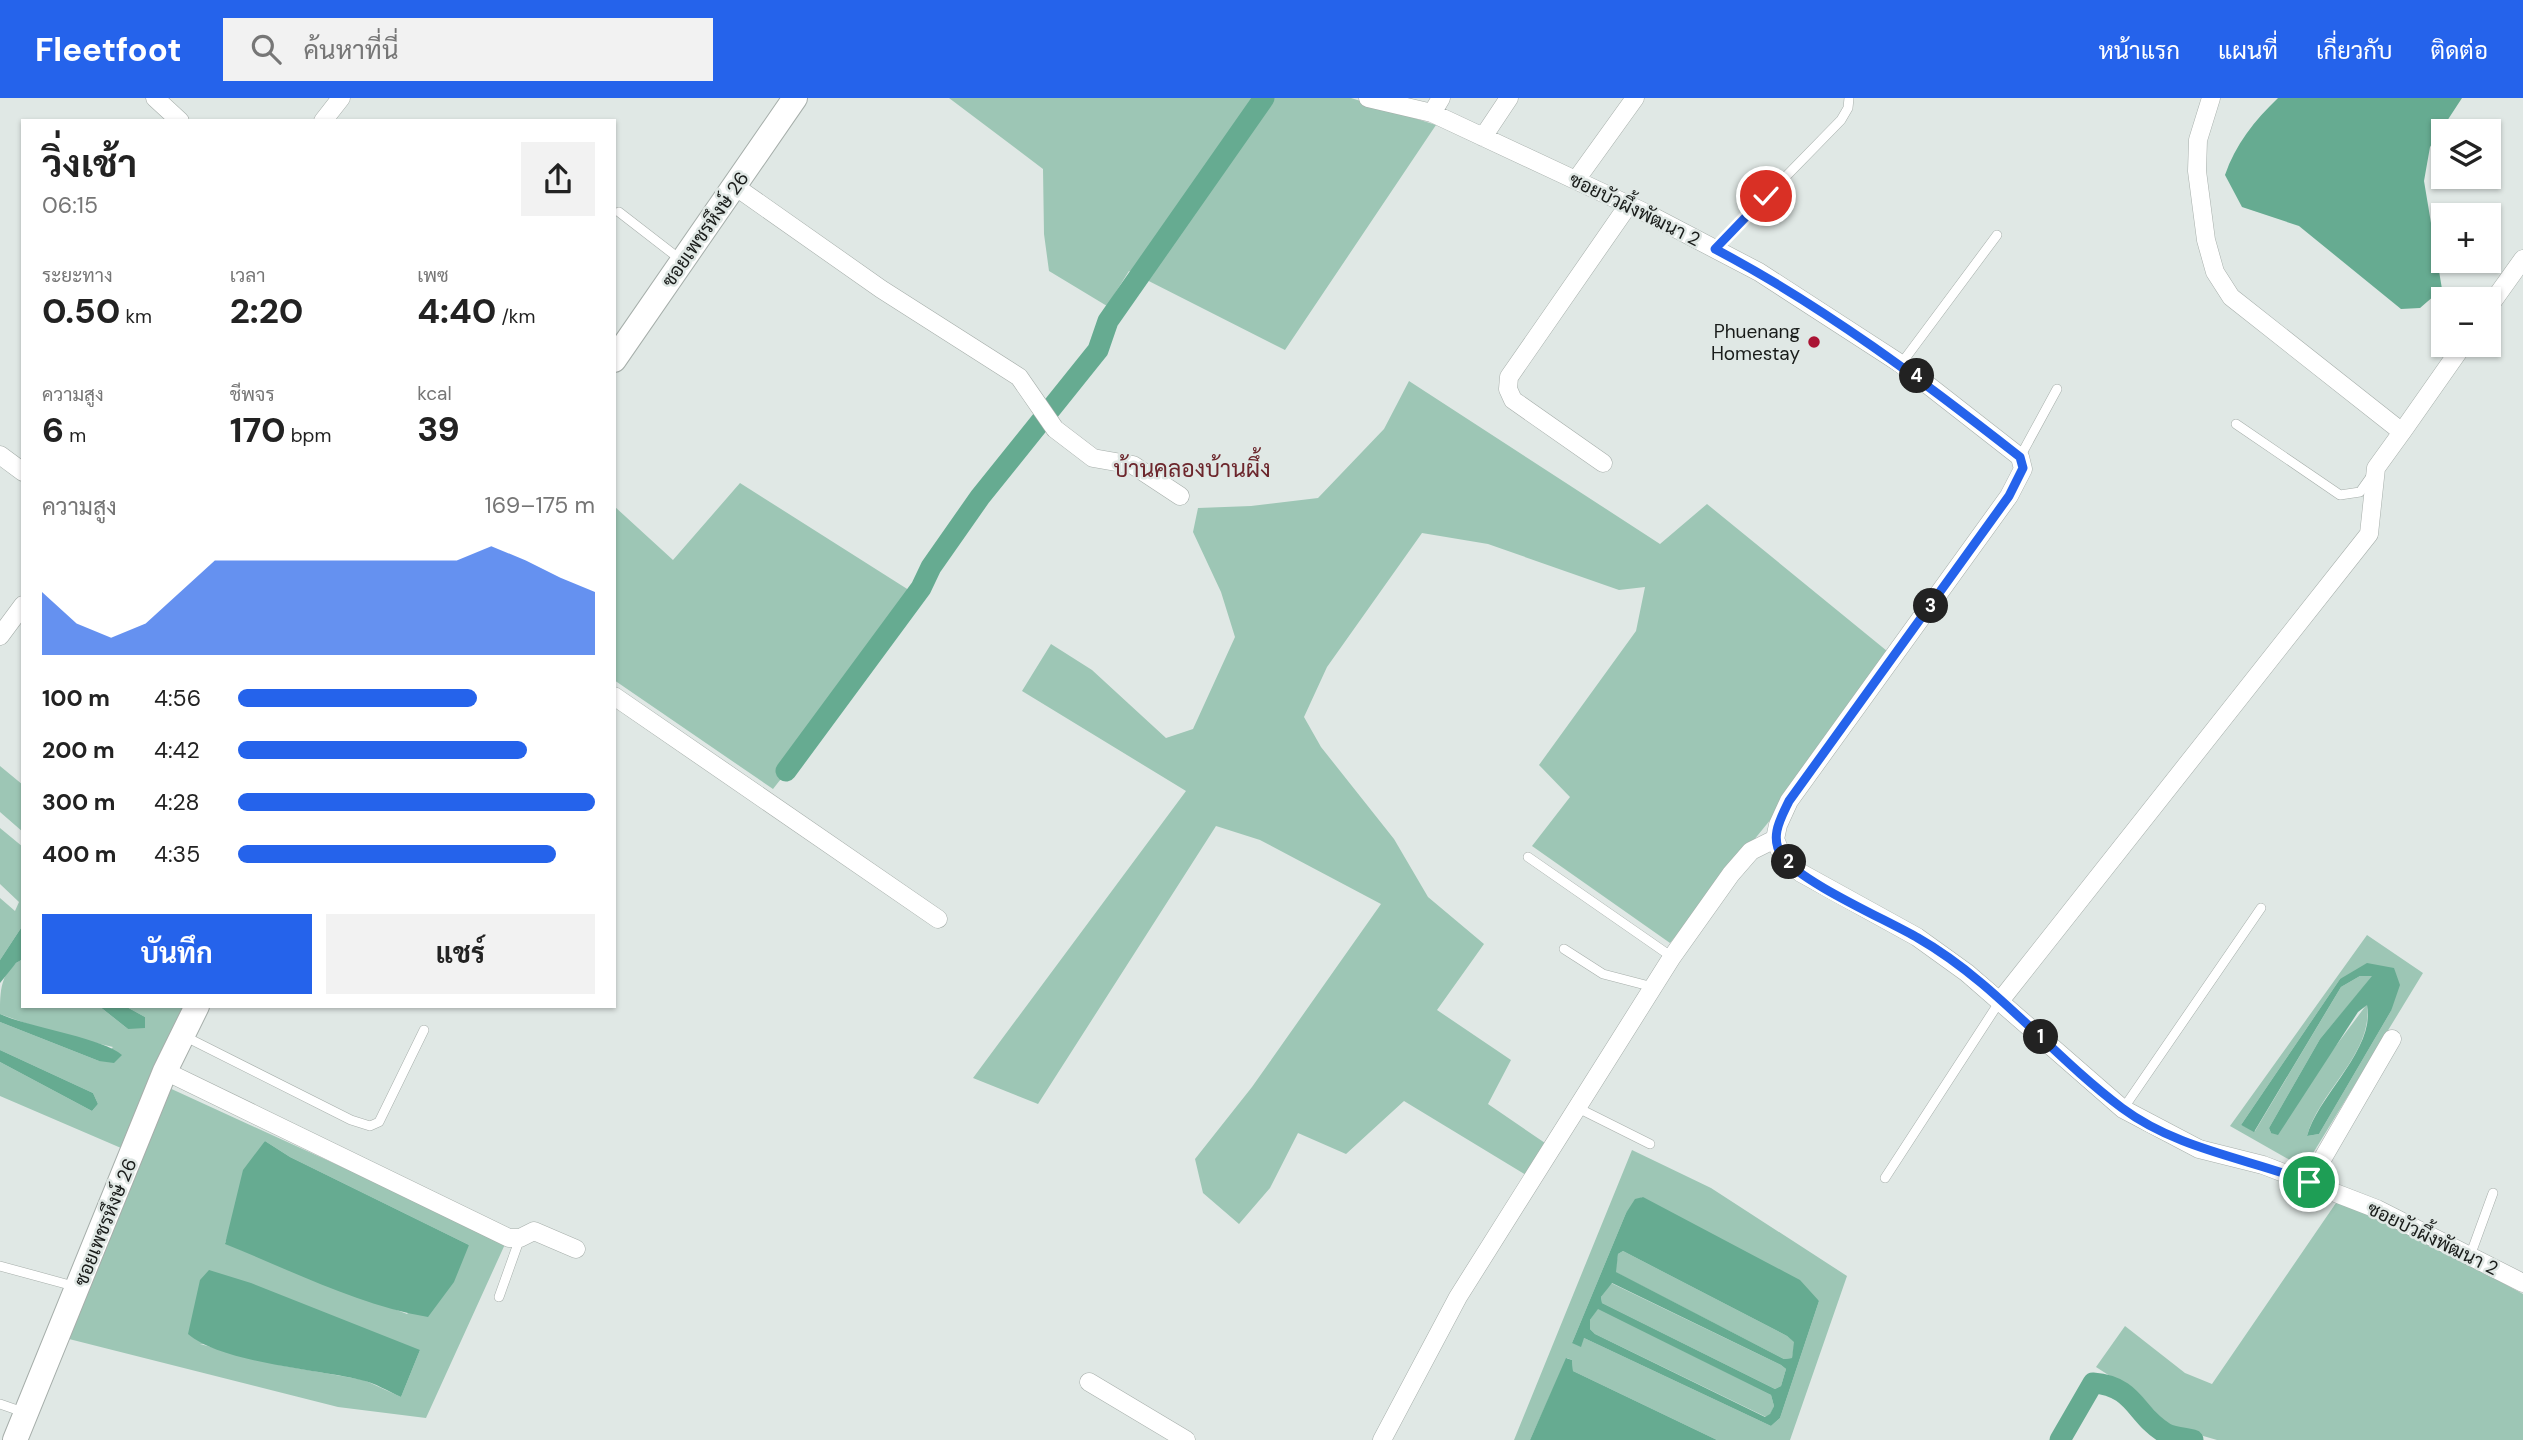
<!DOCTYPE html>
<html lang="th">
<head>
<meta charset="utf-8">
<style>
	body { margin:0; font-family:"DM Sans",Sarabun,sans-serif; background:#f2f2f2; color:#222; height:100vh; display:flex; flex-direction:column; font-size:26px; white-space:nowrap }
	* { box-sizing:border-box; margin:0 }
	p { font-size:23px; color:#767676 }
	.icon { flex:none; width:38px; height:38px; fill:none; stroke:currentColor; stroke-width:2; stroke-linecap:round; stroke-linejoin:round }
	.map { position:relative; flex:1; overflow:hidden }
	.panel { position:absolute; left:21px; top:21px; width:595px; height:889px; display:flex; flex-direction:column; background:#fff; border-radius:0px; box-shadow:0 2px 5px #0004 }
	.panel>* { flex:none }
	.buttons { position:absolute; left:2431px; top:21px; display:grid; gap:14px }
	.buttons a { display:grid; place-items:center; width:70px; height:70px; border-radius:0px; background:#fff; box-shadow:0 2px 5px #0004; font-size:35px }
	.pin { position:absolute; display:grid; place-items:center; width:60px; height:60px; color:#fff; margin:-30px; border:4px solid #fff; border-radius:50%; box-shadow:0 2px 7px #0007 }
	.km { position:absolute; width:35px; height:35px; margin:-18px; border-radius:50%; background:#222; color:#fff; font-size:19px; line-height:35px; text-align:center }
	.round { display:grid; place-items:center; flex:none; width:74px; height:74px; border-radius:0px; background:#f2f2f2 }
	.headline { display:flex; align-items:center; justify-content:space-between; height:119px; padding:0 21px }
	h1 { font-size:38px; font-weight:700; line-height:52px }
	.stats { display:grid; grid-template-columns:repeat(3,1fr); gap:10px; height:119px; padding:7px 21px }
	.stats div { display:grid; align-content:center }
	.stats b { font-size:35px; font-weight:700 }
	.stats small { font-size:19px; font-weight:400 }
	.stats p { font-size:19px }
	.chart { height:196px; padding:14px 21px }
	.chart p { display:flex; justify-content:space-between }
	.chart svg { width:100%; height:126px; margin-top:7px; fill:#2563eb; opacity:.7 }
	.button { display:flex; gap:14px; margin-top:auto; padding:14px 21px }
	.button a { flex:1; height:80px; border-radius:0px; background:#2563eb; color:#fff; font-size:28px; font-weight:700; line-height:80px; text-align:center }
	.button a+a { background:#f2f2f2; color:#222 }
	ul { padding:0 21px; list-style:none; font-size:23px }
	li { display:grid; grid-template-columns:112px 84px 1fr; align-items:center; height:52px }
	li i { height:18px; border-radius:9px; background:#2563eb }
	header { display:flex; align-items:center; gap:42px; box-sizing:border-box; height:98px; padding:0 35px; background:#2563eb; color:#fff }
	header strong { font-size:33px }
	nav { display:flex; gap:38px; margin-inline-start:auto; font-size:24px }
	.search { width:490px; height:63px; background:#f2f2f2; display:flex; align-items:center; gap:18px; box-sizing:border-box; padding:0 24px; border-radius:0px; color:#767676; font-size:26px }
	.map>svg:first-child { display:block }
</style>
</head>
<body>
<header>
<strong>Fleetfoot</strong>
<div class="search"><svg class="icon" aria-label="search" viewBox="0 0 24 24"><circle cx="10" cy="10" r="6"/><path d="M15 15l6 6"/></svg>ค้นหาที่นี่</div>
<nav><a>หน้าแรก</a><a>แผนที่</a><a>เกี่ยวกับ</a><a>ติดต่อ</a></nav>
</header>
<div class="map">
<svg width="2523" height="1342" viewBox="0 0 2523 1342">
	<rect width="100%" height="100%" fill="#e0e8e5"/>
	<path fill="#9dc6b5" fill-rule="evenodd" d="M 949,0 L 1351,0 L 1436,27 L 1285,252 L 1129,173 L 1107,208 L 1049,173 L 1044,136 L 1043,71 Z
		M 1409,283 L 1660,446 L 1707,406 L 1887,553 L 1771,721 L 1670,845 L 1532,748 L 1570,699 L 1539,667 L 1636,533 L 1645,489 L 1619,492 L 1488,446 L 1422,435 L 1327,569 L 1304,619 L 1321,649 L 1394,741 L 1428,799 L 1484,846 L 1437,912 L 1511,962 L 1488,1006 L 1545,1045 L 1526,1077 L 1404,1003 L 1346,1056 L 1298,1035 L 1270,1090 L 1239,1126 L 1203,1095 L 1195,1061 L 1252,989 L 1381,806 L 1260,742 L 1216,728 L 1038,1006 L 973,980 L 1186,693 L 1022,593 L 1051,546 L 1092,572 L 1166,640 L 1193,631 L 1235,539 L 1221,494 L 1193,434 L 1198,410 L 1251,408 L 1318,400 L 1384,331 Z
		M 740,385 L 923,501 L 773,691 L 614,582 L 614,408 L 673,462 Z
		M 0,668 L 23,687 L 23,734 L 0,714 Z
		M 0,730 L 23,749 L 23,827 L 0,862 L 0,800 L 15,813 L 19,804 L 0,786 Z
		M 2367,837 L 2423,875 L 2304,1070 L 2230,1028 ZM 2394,870 L 2391,913 L 2319,1036 L 2307,1038 C 2319,993 2374,955 2367,906 L 2271,1035 L 2269,1030 L 2320,941 L 2373,878 L 2360,878 L 2341,889 L 2255,1033 L 2241,1027 L 2340,881 Z
		M 23,861 L 23,908 L 99,908 L 128,931 L 145,919 L 125,908 L 193,908 L 121,1050 L 0,998 L 0,964 L 92,1013 L 98,1006 L 93,995 L 0,952 L 0,924 L 99,963 L 113,949 L 53,935 L 0,916 C 0,894 0,872 23,861 Z
		M 165,988 L 506,1144 L 426,1320 L 338,1309 L 69,1241 ZM 265,1043 L 290,1059 L 469,1147 L 407,1216 L 225,1145 ZM 200,1246 L 420,1252 L 401,1299 L 364,1282 L 279,1267 Z
		M 1632,1052 L 1711,1090 L 1847,1178 L 1790,1342 L 1717,1342 L 1573,1273 L 1572,1262 L 1567,1260 L 1530,1342 L 1514,1342 ZM 1642,1099 L 1819,1203 L 1780,1320 L 1771,1328 L 1584,1240 L 1572,1245 L 1626,1115 Z
		M 2338,1102 L 2404,1131 L 2523,1196 L 2523,1342 L 2217,1342 L 2169,1328 L 2141,1298 L 2096,1269 L 2125,1228 L 2185,1275 L 2212,1286 Z
		M 1623,1153 L 1787,1238 L 1795,1244 L 1792,1260 L 1784,1261 L 1615,1174 L 1618,1156 Z
		M 1611,1185 L 1781,1267 L 1786,1271 L 1781,1288 L 1775,1291 L 1602,1205 L 1601,1199 Z
		M 1598,1210 L 1771,1297 L 1774,1308 L 1770,1317 L 1766,1319 L 1595,1236 L 1590,1231 L 1590,1222 Z"/>
	<path fill="#66ab91" fill-rule="evenodd" d="M 2278,0 L 2462,0 L 2430,49 L 2424,83 L 2442,191 L 2420,210 L 2401,211 L 2299,128 L 2242,109 L 2225,77 C 2235,47 2255,22 2278,0 Z
		M 23,827 L 23,861 L 16,865 L 0,885 L 0,862 Z
		M 2367,865 L 2394,870 L 2400,887 L 2391,913 L 2319,1036 L 2307,1038 C 2318,997 2376,951 2367,907 L 2358,914 L 2278,1037 L 2271,1035 L 2269,1030 L 2320,941 L 2372,878 L 2360,878 L 2341,889 L 2254,1034 L 2241,1027 L 2340,881 Z
		M 99,908 L 125,908 L 145,919 L 145,930 L 128,931 Z
		M 0,916 C 31,930 103,940 122,957 L 114,965 L 99,963 L 0,924 Z
		M 0,952 L 93,995 L 98,1006 L 92,1013 L 0,964 Z
		M 265,1043 L 290,1059 L 469,1147 L 454,1184 L 428,1219 C 358,1207 290,1172 225,1146 L 243,1072 Z
		M 1643,1099 L 1800,1182 L 1819,1203 L 1780,1320 L 1771,1328 L 1584,1240 L 1581,1249 L 1572,1245 L 1626,1115 L 1635,1101 ZM 1623,1153 L 1787,1238 L 1794,1244 L 1792,1260 L 1784,1261 L 1616,1174 L 1618,1156 ZM 1612,1185 L 1781,1267 L 1786,1271 L 1781,1288 L 1775,1291 L 1602,1205 L 1601,1199 ZM 1598,1211 L 1771,1297 L 1774,1308 L 1770,1316 L 1765,1319 L 1595,1236 L 1590,1231 L 1590,1222 Z
		M 209,1172 L 251,1185 L 420,1252 L 401,1299 C 388,1293 375,1285 361,1282 C 316,1271 222,1265 188,1236 L 200,1182 Z
		M 1566,1260 L 1572,1262 L 1573,1273 L 1717,1342 L 1530,1342 Z"/>
	<g fill="none" stroke-linecap="round" stroke-linejoin="round">
		<path stroke="#66ab91" stroke-width="21" d="M 786,673 L 921,490 L 931,469 L 980,399 L 1098,252 L 1108,223 L 1264,0
			M 2060,1342 L 2093,1285 C 2135,1288 2135,1317 2165,1335 C 2172,1339 2184,1340 2193,1342"/>
		<g stroke="#a6aeaa" stroke-width="10">
			<path id="lane" d="M 619,114 L 681,162
				M 1715,151 L 1841,22 L 1848,10 L 1849,0
				M 1901,266 L 1997,137
				M 2236,326 L 2340,397 L 2360,394 L 2372,377
				M 2020,359 L 2057,291
				M 1528,759 L 1672,859
				M 1564,851 L 1603,876 L 1653,889
				M 186,939 L 351,1022 L 370,1028 L 379,1024 L 424,932
				M 1576,1009 L 1650,1046
				M 2123,1011 L 2261,810
				M 1885,1080 L 2000,903
				M 2470,1158 L 2493,1095
				M 0,1168 L 77,1189
				M 499,1199 L 520,1140
				M 0,1306 L 23,1314"/>
		</g>
		<g stroke="#a6aeaa" stroke-width="19">
			<path id="street" d="M 155,0 L 180,23
				M 1368,0 L 1432,15 L 1648,116 L 1759,174 L 1901,266 L 2020,359 L 2023,371 L 2009,398 L 1789,703 L 1778,727 L 1775,741 L 1782,758 L 1801,775 L 1917,839 L 1967,875 L 2123,1011 L 2199,1051 L 2263,1067 L 2377,1111 L 2523,1185
				M 2211,0 L 2198,42 L 2197,73 L 2206,142 L 2215,174 L 2231,199 L 2402,334 L 2463,247
				M 1432,15 L 1441,0
				M 323,23 L 341,0
				M 1483,39 L 1509,0
				M 1576,82 L 1635,0
				M 736,89 L 881,191 L 1019,279 L 1055,331 L 1093,360 L 1133,367 L 1180,398
				M 2488,210 L 2523,161
				M 0,357 L 23,374
				M 1603,365 L 1513,302 L 1508,291 L 1509,279 L 1629,106
				M 0,538 L 23,507
				M 614,598 L 938,821
				M 2000,903 L 2369,436 L 2376,370 L 2402,334
				M 165,973 L 509,1140 L 520,1140 L 534,1133 L 576,1151
				M 2309,1084 L 2392,941
				M 1089,1284 L 1186,1342
				M 1382,1342 L 1458,1199 L 1672,859 L 1731,776 L 1751,753 L 1775,741"/>
		</g>
		<g stroke="#a6aeaa" stroke-width="26">
			<path id="secondary" d="M 614,262 L 795,0
				M 15,1342 L 165,973 L 197,908"/>
		</g>
		<use href="#lane" stroke="#fff" stroke-width="9"/>
		<use href="#street" stroke="#fff" stroke-width="18"/>
		<use href="#secondary" stroke="#fff" stroke-width="24"/>
	</g>
	<g fill="none" stroke-linecap="round" stroke-linejoin="round">
		<g stroke="#fff" stroke-width="14">
			<path id="route" d="M 1766,98 L 1715,151 C 1825,209 1923,283 2020,359 L 2023,370 L 2009,398 L 1789,703 C 1781,720 1769,739 1782,758 C 1800,784 1887,822 1918,840 C 1995,884 2051,957 2122,1010 C 2177,1051 2246,1060 2309,1084"/>
		</g>
		<use href="#route" stroke="#2563eb" stroke-width="9"/>
	</g>
	<circle fill="#aa1434" stroke="#e0e8e5" stroke-width="2.5" cx="1814" cy="244" r="7"/>
	<g text-anchor="middle" stroke-width="5" stroke-linejoin="round" paint-order="stroke">
		<g font-size="19" fill="#191c1a" stroke="#e0e8e5">
			<text transform="translate(1635 111) rotate(26)" y="7">ซอยบัวผึ้งพัฒนา 2</text>
			<text transform="translate(705 131) rotate(-55)" y="7">ซอยเพชรหึงษ์ 26</text>
			<text transform="translate(105 1124) rotate(-68)" y="7">ซอยเพชรหึงษ์ 26</text>
			<text transform="translate(2433 1140) rotate(26)" y="7">ซอยบัวผึ้งพัฒนา 2</text>
		</g>
		<g font-size="19" fill="#191c1a" stroke="#e0e8e5" text-anchor="end">
			<text x="1800" y="240">Phuenang<tspan x="1800" dy="22">Homestay</tspan></text>
		</g>
		<g font-size="23" fill="#6c262c" stroke="#e0e8e5">
			<text x="1192" y="379">บ้านคลองบ้านผึ้ง</text>
		</g>
	</g>
</svg>
<div class="buttons">
<a><svg class="icon" aria-label="layers" viewBox="0 0 24 24"><path d="M12 4l9 5-9 5-9-5zM3 14l9 5 9-5"/></svg></a>
<a>+</a>
<a>−</a>
</div>
<div class="pin" style="left:2309px;top:1084px;background:#1e9e55"><svg class="icon" aria-label="arrive" viewBox="0 0 24 24"><path d="M6 21V4h12l-3 4 3 4H6"/></svg></div>
<div class="pin" style="left:1766px;top:98px;background:#d93025"><svg class="icon" aria-label="check" viewBox="0 0 24 24"><path d="M5 12l5 5 9-10"/></svg></div>
<b class="km" style="left:2041px;top:939px">1</b>
<b class="km" style="left:1789px;top:764px">2</b>
<b class="km" style="left:1931px;top:508px">3</b>
<b class="km" style="left:1917px;top:278px">4</b>
<section class="panel">
<div class="headline"><div><h1>วิ่งเช้า</h1><p>06:15</p></div><a class="round"><svg class="icon" aria-label="share" viewBox="0 0 24 24"><path d="M12 15V3M7 8l5-5 5 5M5 13v7h14v-7"/></svg></a></div>
<div class="stats">
<div><p>ระยะทาง</p><b>0.50<small> km</small></b></div>
<div><p>เวลา</p><b>2:20</b></div>
<div><p>เพซ</p><b>4:40<small> /km</small></b></div>
</div>
<div class="stats">
<div><p>ความสูง</p><b>6<small> m</small></b></div>
<div><p>ชีพจร</p><b>170<small> bpm</small></b></div>
<div><p>kcal</p><b>39</b></div>
</div>
<div class="chart"><p><span>ความสูง</span>169–175 m</p>
<svg viewBox="0 0 160 44" preserveAspectRatio="none"><path d="M0 44V22L10 33L20 38L30 33L40 22L50 11L60 11L70 11L80 11L90 11L100 11L110 11L120 11L130 6L140 11L150 17L160 22V44z"/></svg>
</div>
<ul>
<li><b>100 m</b>4:56<i style="width:67%"></i></li>
<li><b>200 m</b>4:42<i style="width:81%"></i></li>
<li><b>300 m</b>4:28<i style="width:100%"></i></li>
<li><b>400 m</b>4:35<i style="width:89%"></i></li>
</ul>
<div class="button"><a>บันทึก</a><a>แชร์</a></div>
</section>
</div>
</body>
</html>
